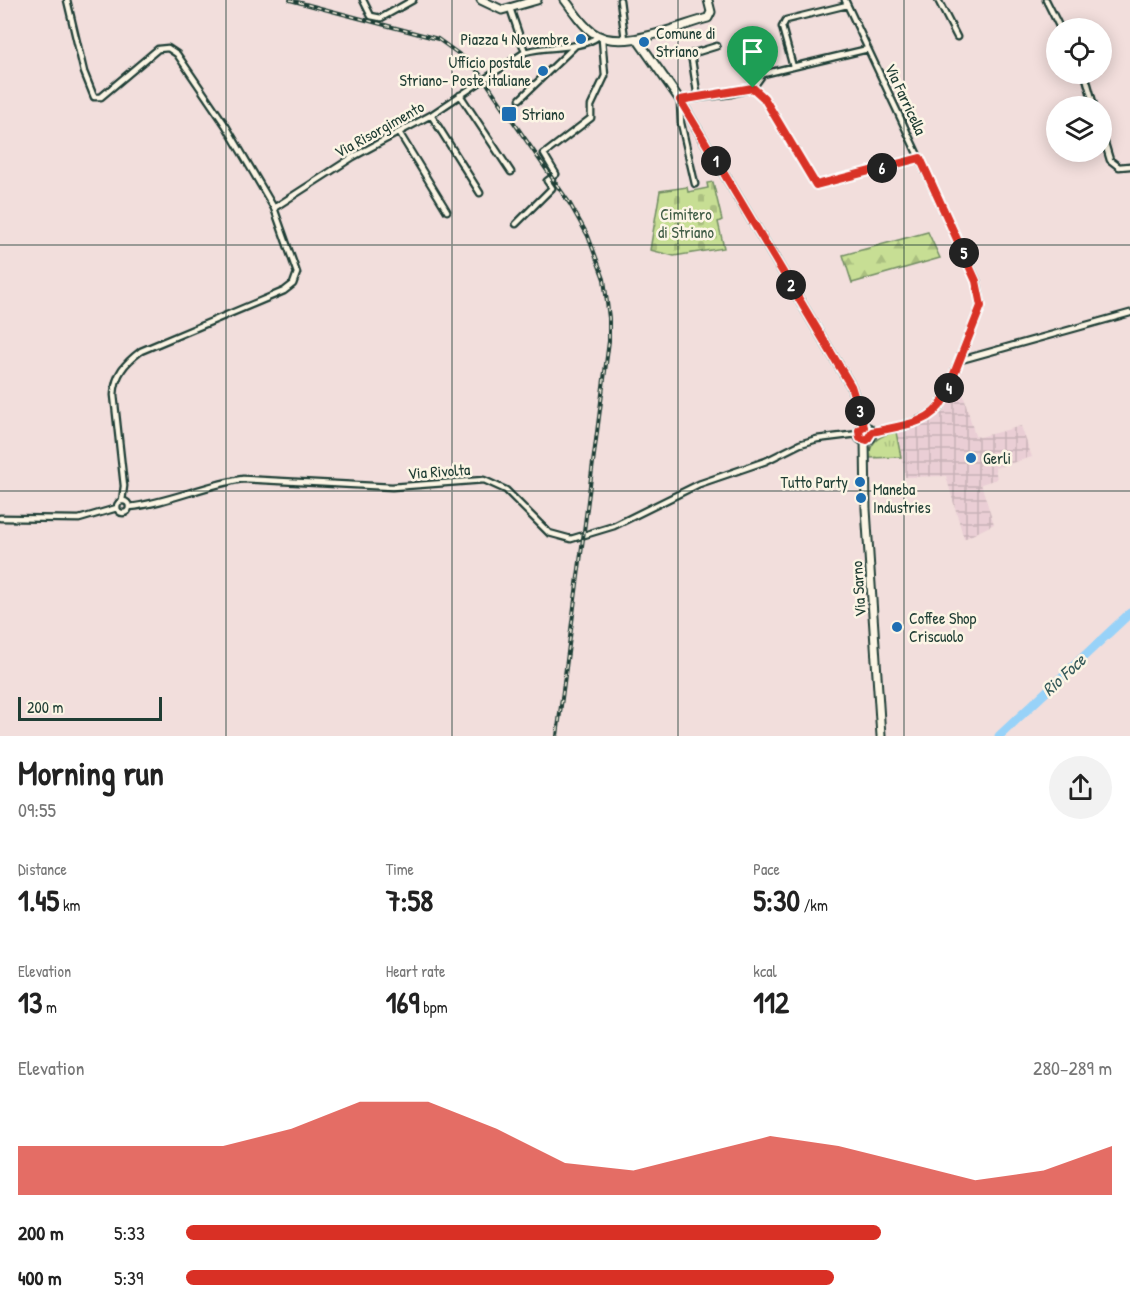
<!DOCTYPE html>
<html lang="en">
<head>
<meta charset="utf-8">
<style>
	body { margin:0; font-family:"Patrick Hand",sans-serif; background:#f2f2f2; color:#222; height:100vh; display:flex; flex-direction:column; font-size:22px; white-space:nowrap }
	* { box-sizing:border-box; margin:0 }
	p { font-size:20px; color:#767676 }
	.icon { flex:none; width:33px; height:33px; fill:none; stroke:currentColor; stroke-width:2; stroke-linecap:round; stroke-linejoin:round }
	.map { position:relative; height:736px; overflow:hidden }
	.side { display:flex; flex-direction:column; background:#fff; flex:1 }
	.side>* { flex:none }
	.tools { position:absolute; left:1046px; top:18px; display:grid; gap:12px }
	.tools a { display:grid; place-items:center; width:66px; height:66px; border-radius:50%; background:#fff; box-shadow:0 3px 15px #0003; font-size:30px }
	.scale { position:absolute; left:18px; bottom:15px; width:144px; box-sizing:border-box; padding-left:6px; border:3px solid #1f3d34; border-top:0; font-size:16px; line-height:21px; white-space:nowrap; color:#1f3d34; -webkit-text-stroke:4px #fcf5e5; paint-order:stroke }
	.pin { position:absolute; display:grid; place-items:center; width:51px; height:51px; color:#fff; margin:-62px -26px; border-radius:50% 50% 50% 0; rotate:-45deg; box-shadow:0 0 6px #0007 }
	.pin .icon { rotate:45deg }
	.km { position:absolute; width:30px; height:30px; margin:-15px; border-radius:50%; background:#222; color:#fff; font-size:16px; line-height:30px; text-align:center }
	.round { display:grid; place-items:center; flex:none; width:63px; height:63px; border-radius:32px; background:#f2f2f2 }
	.headline { display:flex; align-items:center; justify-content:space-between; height:102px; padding:0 18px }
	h1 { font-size:33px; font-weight:700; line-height:45px }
	.figures { display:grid; grid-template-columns:repeat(3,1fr); gap:9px; height:102px; padding:6px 18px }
	.figures div { display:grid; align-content:center }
	.figures b { font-size:30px; font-weight:700 }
	.figures small { font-size:16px; font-weight:400 }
	.figures p { font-size:16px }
	.chart { height:168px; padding:12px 18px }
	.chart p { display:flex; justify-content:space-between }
	.chart svg { width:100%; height:108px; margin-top:6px; fill:#d93025; opacity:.7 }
	ul { padding:0 18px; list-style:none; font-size:20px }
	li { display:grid; grid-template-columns:96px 72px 1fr; align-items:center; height:45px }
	li i { height:15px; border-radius:8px; background:#d93025 }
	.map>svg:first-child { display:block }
</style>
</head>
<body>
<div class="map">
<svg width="1130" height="736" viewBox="0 0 1130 736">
	<defs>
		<pattern id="industrial-grid" width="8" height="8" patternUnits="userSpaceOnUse" patternTransform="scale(1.5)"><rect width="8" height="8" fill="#eaced5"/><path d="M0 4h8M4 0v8" fill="none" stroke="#c8b2b7"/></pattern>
		<pattern id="grass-tufts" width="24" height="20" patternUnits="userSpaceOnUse" patternTransform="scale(1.5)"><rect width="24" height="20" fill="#c7de94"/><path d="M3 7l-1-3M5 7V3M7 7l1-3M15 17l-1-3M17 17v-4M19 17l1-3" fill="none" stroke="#aabf80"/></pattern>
		<pattern id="forest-firs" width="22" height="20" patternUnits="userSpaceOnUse" patternTransform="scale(1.5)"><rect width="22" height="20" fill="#c7de94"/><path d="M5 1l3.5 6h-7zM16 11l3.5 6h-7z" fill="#aabf80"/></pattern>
		<pattern id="cemetery-stones" width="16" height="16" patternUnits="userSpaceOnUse" patternTransform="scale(1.5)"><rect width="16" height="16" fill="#c7de94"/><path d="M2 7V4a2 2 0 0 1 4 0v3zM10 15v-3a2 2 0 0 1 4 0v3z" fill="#aabf80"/></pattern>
	</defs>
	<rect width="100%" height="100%" fill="#f2dedc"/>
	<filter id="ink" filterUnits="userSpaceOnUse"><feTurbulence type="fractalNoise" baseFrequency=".0167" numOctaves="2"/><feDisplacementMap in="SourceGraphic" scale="12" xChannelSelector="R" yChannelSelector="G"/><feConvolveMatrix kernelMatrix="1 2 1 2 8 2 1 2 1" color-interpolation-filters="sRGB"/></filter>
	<g filter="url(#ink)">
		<path fill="url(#industrial-grid)" d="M 959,379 L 975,436 L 980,437 L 1021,426 L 1032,457 L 995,468 L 997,479 L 981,484 L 994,524 L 964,539 L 946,476 L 905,477 L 898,432 L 914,427 L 943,412 Z"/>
		<path fill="url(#grass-tufts)" stroke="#738e64" stroke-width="1.5" d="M 896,432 L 901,457 L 868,458 C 871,440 880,435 896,432 Z"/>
		<path fill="url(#forest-firs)" stroke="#738e64" stroke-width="1.5" d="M 928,232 L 940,258 L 852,283 L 843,255 Z"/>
		<path fill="url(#cemetery-stones)" stroke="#738e64" stroke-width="1.5" d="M 713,182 L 722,220 L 718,222 L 724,248 L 674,256 L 650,250 L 660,191 L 687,187 L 688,192 L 708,188 L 707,183 Z"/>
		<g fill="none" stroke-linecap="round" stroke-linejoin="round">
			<path stroke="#98d2f8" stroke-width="9" d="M 999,736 L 1130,613"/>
			<g stroke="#1f3d34" stroke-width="9">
				<path id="street" d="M 67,0 L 84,72 L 94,97 L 101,97 L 158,49 L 168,48 L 177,54 L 226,126 L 274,208 L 297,273 L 293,284 L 284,291 L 141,351 C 125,363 115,374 114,395 L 124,486 L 122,501
					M 363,0 L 371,16 L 381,18 L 413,0
					M 620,0 L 625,39
					M 845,0 L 977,281 L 981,306 L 940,407 C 920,424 897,427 872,432
					M 938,0 L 957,37
					M 1046,0 L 1060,28
					M 510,8 L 525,52
					M 793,67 L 782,27 L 786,20 L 847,5
					M 1085,74 L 1094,106
					M 753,88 L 764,98 L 816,185 L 920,158
					M 460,95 L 511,172
					M 698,98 L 691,54 L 717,46
					M 520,99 L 575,46
					M 431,115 L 480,193
					M 1101,130 L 1110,160 L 1119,167 L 1130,166
					M 400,134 L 447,211
					M 695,184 L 681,123 L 680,100 L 731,94 L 753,88 L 763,74 L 868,49
					M 274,208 L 353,157 L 431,115 L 525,52 C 549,45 578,51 599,36
					M 516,224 L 552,188 L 547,181 L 556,174 L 544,154 L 591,118 L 591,106 L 605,76 L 602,39
					M 961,360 L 1130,313
					M117 507a6 6 0 1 1 12 0a6 6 0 1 1-12 0Z
					M 129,507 C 168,503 204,485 243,479 L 392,487 L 484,480 L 506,490 L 549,533 L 571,539 L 614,526 L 699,484 L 766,461 L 800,444 L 817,439 L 858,434
					M 0,518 L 79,519 L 117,508"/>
			</g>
			<g stroke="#1f3d34" stroke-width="11">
				<path id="secondary" d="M 481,0 L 502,10 L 537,0
					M 565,0 C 573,10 581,24 592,32 C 620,53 677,26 708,18 L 711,12 L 708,0
					M 637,39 L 680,100 L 851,386 L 864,427
					M858 434a7 7 0 1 1 14 0a7 7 0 1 1-14 0Z
					M 865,441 L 866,509 L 881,736"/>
			</g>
			<use href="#street" stroke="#fcf5e5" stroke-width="4.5"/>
			<use href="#secondary" stroke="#fcf5e5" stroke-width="7"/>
			<g stroke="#1f3d34" stroke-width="4">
				<path id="rail" d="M 290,0 L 438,39 L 470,62 L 484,79 L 570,204 L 588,236 L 604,279 L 609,318 L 609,341 L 557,736"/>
			</g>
			<use href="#rail" stroke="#fcf5e5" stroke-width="1.5" stroke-dasharray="4.5" stroke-linecap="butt"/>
		</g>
	</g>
	<g fill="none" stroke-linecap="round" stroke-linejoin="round" filter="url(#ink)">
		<g stroke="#fff" stroke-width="12">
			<path id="route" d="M 753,88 L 764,98 L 816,185 L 920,158 L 976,281 L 981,306 L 944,399 C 931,425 898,426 872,432 L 867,440 L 860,438 L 859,430 L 864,427 L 851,386 L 680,100 Z"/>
		</g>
		<use href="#route" stroke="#d93025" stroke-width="8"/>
	</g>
	<path fill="none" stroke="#1f3d34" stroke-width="1.5" stroke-opacity="0.55" d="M 226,0 L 226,736M 452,0 L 452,736M 678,0 L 678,736M 904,0 L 904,736M 0,245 L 1130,245M 0,491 L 1130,491"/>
	<g fill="#1f6fb2" stroke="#fcf5e5" stroke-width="2">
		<circle cx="581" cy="39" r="6"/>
		<circle cx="644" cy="42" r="6"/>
		<circle cx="543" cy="71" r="6"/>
		<rect x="501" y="106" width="16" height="16" rx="3"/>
		<circle cx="971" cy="458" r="6"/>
		<circle cx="860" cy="482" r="6"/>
		<circle cx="861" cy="498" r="6"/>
		<circle cx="897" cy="627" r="6"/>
	</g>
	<g text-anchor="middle" stroke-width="5" stroke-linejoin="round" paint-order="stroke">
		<g font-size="16" fill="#1f3d34" stroke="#fcf5e5" text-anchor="start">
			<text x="656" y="39">Comune di<tspan x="656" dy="18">Striano</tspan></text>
			<text x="569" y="45" text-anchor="end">Piazza 4 Novembre</text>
			<text x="531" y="68" text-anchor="end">Ufficio postale<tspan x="531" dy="18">Striano- Poste italiane</tspan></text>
			<text x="522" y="120">Striano</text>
			<text x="983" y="464">Gerli</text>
			<text x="848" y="488" text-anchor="end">Tutto Party</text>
			<text x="873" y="495">Maneba<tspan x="873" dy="18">Industries</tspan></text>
			<text x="909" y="624">Coffee Shop<tspan x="909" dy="18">Criscuolo</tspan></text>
		</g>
		<g font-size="16" fill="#1f3d34" stroke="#fcf5e5">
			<text transform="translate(906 99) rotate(65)" y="6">Via Farricella</text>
			<text transform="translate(379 129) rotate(-29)" y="6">Via Risorgimento</text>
			<text transform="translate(439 471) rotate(-4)" y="6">Via Rivolta</text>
			<text transform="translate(858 589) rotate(-94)" y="6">Via Sarno</text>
		</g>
		<g font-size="16" fill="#415d47" stroke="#fcf5e5">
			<text x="686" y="220">Cimitero<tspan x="686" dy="18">di Striano</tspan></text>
		</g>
		<g font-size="18" font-style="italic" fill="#375b5b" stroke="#fcf5e5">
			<text transform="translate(1064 675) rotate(-43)" y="6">Rio Foce</text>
		</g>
	</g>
</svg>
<div class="tools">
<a><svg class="icon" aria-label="locate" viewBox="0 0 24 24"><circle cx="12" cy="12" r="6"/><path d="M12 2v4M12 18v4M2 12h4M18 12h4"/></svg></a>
<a><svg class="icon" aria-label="layers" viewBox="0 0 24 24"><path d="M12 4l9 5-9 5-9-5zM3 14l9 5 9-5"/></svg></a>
</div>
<div class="scale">200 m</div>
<div class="pin" style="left:753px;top:88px;background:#1e9e55"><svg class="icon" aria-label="arrive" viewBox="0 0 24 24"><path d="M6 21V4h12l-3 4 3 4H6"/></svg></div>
<b class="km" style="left:716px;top:161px">1</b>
<b class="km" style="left:791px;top:285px">2</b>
<b class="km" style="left:860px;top:411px">3</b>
<b class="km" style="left:949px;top:388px">4</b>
<b class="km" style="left:964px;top:253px">5</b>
<b class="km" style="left:882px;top:168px">6</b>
</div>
<section class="side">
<div class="headline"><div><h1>Morning run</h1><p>09:55</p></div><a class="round"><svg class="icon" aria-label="share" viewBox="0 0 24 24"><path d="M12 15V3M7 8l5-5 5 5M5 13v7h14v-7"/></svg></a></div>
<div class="figures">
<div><p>Distance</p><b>1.45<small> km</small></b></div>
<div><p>Time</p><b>7:58</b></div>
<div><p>Pace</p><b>5:30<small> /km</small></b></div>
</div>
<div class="figures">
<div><p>Elevation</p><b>13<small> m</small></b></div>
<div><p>Heart rate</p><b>169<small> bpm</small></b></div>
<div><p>kcal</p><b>112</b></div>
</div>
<div class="chart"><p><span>Elevation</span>280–289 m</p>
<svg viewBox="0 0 160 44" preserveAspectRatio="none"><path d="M0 44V24L10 24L20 24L30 24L40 17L50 6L60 6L70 17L80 31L90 34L100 27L110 20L120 24L130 31L140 38L150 34L160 24V44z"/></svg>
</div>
<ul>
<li><b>200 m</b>5:33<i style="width:75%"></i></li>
<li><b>400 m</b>5:39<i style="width:70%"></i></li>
</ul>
</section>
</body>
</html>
